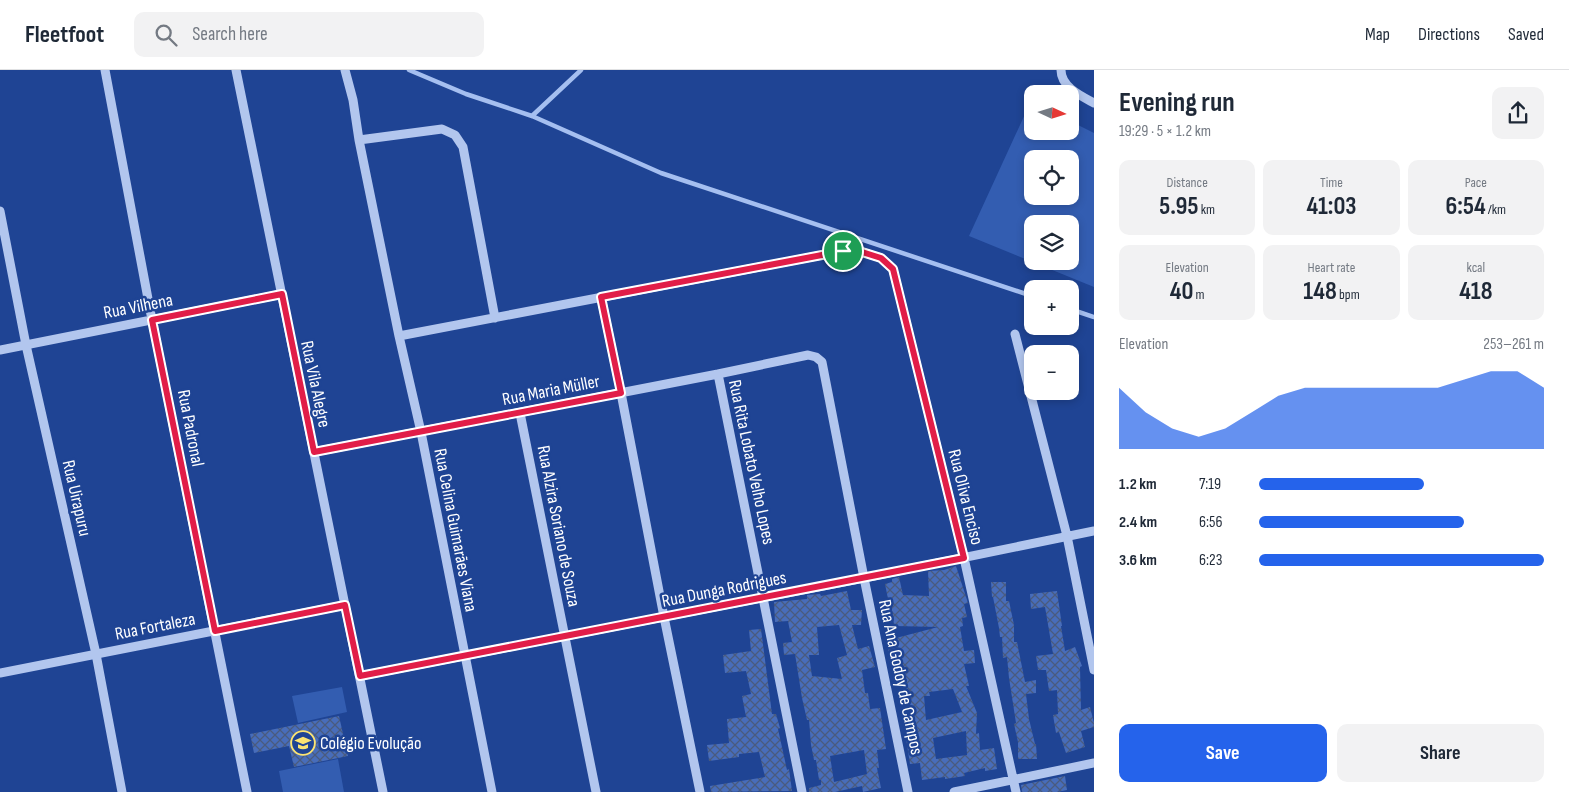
<!DOCTYPE html>
<html lang="en">
<head>
<meta charset="utf-8">
<style>
	body { margin:0; font-family:"Sofia Sans Condensed",sans-serif; background:#f2f2f3; color:#1f2937; height:100vh; display:flex; flex-direction:column; font-size:19px; white-space:nowrap }
	* { box-sizing:border-box; margin:0 }
	p { font-size:16px; color:#747a83 }
	.icon { flex:none; width:28px; height:28px; fill:none; stroke:currentColor; stroke-width:2; stroke-linecap:round; stroke-linejoin:round }
	.map { position:relative; flex:1; overflow:hidden }
	.panel { display:flex; flex-direction:column; background:#fff; width:475px }
	.panel>* { flex:none }
	.needle { width:32px; rotate:94deg }
	.fabs { position:absolute; left:1024px; top:15px; display:grid; gap:10px }
	.fabs a { display:grid; place-items:center; width:55px; height:55px; border-radius:10px; background:#fff; box-shadow:0 2px 8px #0003; font-size:25px }
	.pin { position:absolute; display:grid; place-items:center; width:42px; height:42px; color:#fff; margin:-21px; border:2px solid #fff; border-radius:50%; box-shadow:0 1px 5px #0007 }
	.round { display:grid; place-items:center; flex:none; width:52px; height:52px; border-radius:10px; background:#f2f2f3 }
	.head { display:flex; align-items:center; justify-content:space-between; height:85px; padding:0 25px }
	h1 { font-size:28px; font-weight:700; line-height:38px }
	.metrics { display:grid; grid-template-columns:repeat(3,1fr); gap:8px; height:85px; padding:5px 25px }
	.metrics div { display:grid; align-content:center; border-radius:10px; background:#f2f2f3; text-align:center }
	.metrics b { font-size:25px; font-weight:700 }
	.metrics small { font-size:14px; font-weight:400 }
	.metrics p { font-size:14px }
	.chart { height:140px; padding:10px 25px }
	.chart p { display:flex; justify-content:space-between }
	.chart svg { width:100%; height:90px; margin-top:5px; fill:#2563eb; opacity:.7 }
	.cta { display:flex; gap:10px; margin-top:auto; padding:10px 25px }
	.cta a { flex:1; height:58px; border-radius:10px; background:#2563eb; color:#fff; font-size:20px; font-weight:700; line-height:58px; text-align:center }
	.cta a+a { background:#f2f2f3; color:#1f2937 }
	ul { padding:0 25px; list-style:none; font-size:16px }
	li { display:grid; grid-template-columns:80px 60px 1fr; align-items:center; height:38px }
	li i { height:12px; border-radius:6px; background:#2563eb }
	header { display:flex; align-items:center; gap:30px; box-sizing:border-box; height:70px; padding:0 25px; background:#fff; border-bottom:1px solid #e0e1e3 }
	header strong { font-size:24px }
	nav { display:flex; gap:28px; margin-inline-start:auto; font-size:18px }
	.search { width:350px; height:45px; background:#f2f2f3; display:flex; align-items:center; gap:12px; box-sizing:border-box; padding:0 18px; border-radius:10px; color:#747a83; font-size:19px }
	main { display:flex; flex:1; min-height:0 }
	.map>svg:first-child { display:block }
</style>
</head>
<body>
<header>
<strong>Fleetfoot</strong>
<div class="search"><svg class="icon" aria-label="search" viewBox="0 0 24 24"><circle cx="10" cy="10" r="6"/><path d="M15 15l6 6"/></svg>Search here</div>
<nav><a>Map</a><a>Directions</a><a>Saved</a></nav>
</header>
<main>
<div class="map">
<svg width="1094" height="722" viewBox="0 0 1094 722">
	<defs>
		<pattern id="building-cross-hatch" width="8" height="8" patternUnits="userSpaceOnUse" patternTransform="scale(1.25)"><rect width="8" height="8" fill="#486dba"/><path d="M0 0l8 8M0 8l8-8" fill="none" stroke="#4a5b7e"/></pattern>
	</defs>
	<rect width="100%" height="100%" fill="#1f4494"/>
	<path fill="#335db1" fill-rule="evenodd" d="M 1031,31 L 1032,32 L 1032,61 L 1070,61 L 1070,51 L 1094,63 L 1094,217 L 969,166 ZM 1032,89 L 1070,89 L 1070,126 L 1032,126 ZM 1032,154 L 1070,154 L 1070,191 L 1032,191 Z
		M 342,617 L 347,642 L 298,653 L 292,626 Z
		M 338,689 L 344,722 L 283,722 L 279,701 Z"/>
	<g fill="none" stroke-linecap="round" stroke-linejoin="round">
		<path stroke="#a5bff0" stroke-width="4.5" d="M 409,0 L 466,24 L 532,46 L 661,103 L 1032,226
			M 532,46 L 581,0
			M 1070,239 L 1094,247"/>
	</g>
	<path fill="url(#building-cross-hatch)" fill-rule="evenodd" d="M 956,496 L 968,533 L 964,534 L 967,547 L 962,548 L 963,556 L 960,557 L 964,581 L 974,580 L 975,593 L 964,594 L 969,616 L 966,616 L 977,643 L 976,664 L 979,663 L 980,680 L 994,678 L 997,699 L 985,701 L 985,698 L 964,703 L 965,706 L 945,709 L 945,707 L 922,710 L 920,693 L 910,694 L 904,655 L 911,654 L 910,628 L 907,628 L 905,611 L 896,613 L 892,591 L 889,591 L 888,573 L 897,572 L 896,568 L 938,557 L 894,556 L 893,547 L 891,547 L 892,528 L 888,529 L 885,514 L 892,512 L 892,509 L 899,507 L 903,525 L 929,526 L 928,501 L 944,500 ZM 953,619 L 962,642 L 926,650 L 924,626 L 930,626 L 929,622 ZM 966,661 L 967,685 L 936,689 L 933,668 Z
		M 991,512 L 1006,512 L 1006,531 L 1009,531 L 1014,555 L 1014,572 L 1017,572 L 1025,612 L 1036,610 L 1036,623 L 1026,624 L 1029,649 L 1035,674 L 1036,674 L 1037,689 L 1018,689 L 1018,672 L 1014,654 L 1016,653 L 1009,608 L 1007,587 L 1003,588 L 1002,567 L 1000,567 L 999,558 L 993,527 L 992,527 Z
		M 847,521 L 851,540 L 862,540 L 861,555 L 852,555 L 858,579 L 869,576 L 875,597 L 862,600 L 865,623 L 868,623 L 870,639 L 880,638 L 886,679 L 877,680 L 879,698 L 877,698 L 881,718 L 863,722 L 862,716 L 835,722 L 809,722 L 809,718 L 821,715 L 821,710 L 819,710 L 816,690 L 814,690 L 811,675 L 809,650 L 807,650 L 802,628 L 795,584 L 784,585 L 783,573 L 792,572 L 788,551 L 775,552 L 774,532 L 807,529 L 807,525 L 820,524 L 821,526 ZM 839,555 L 847,585 L 837,588 L 842,609 L 812,606 L 809,585 L 819,585 L 817,557 ZM 864,680 L 867,704 L 834,712 L 830,686 Z
		M 1057,521 L 1062,556 L 1061,556 L 1065,581 L 1075,577 L 1082,596 L 1080,597 L 1081,640 L 1090,637 L 1094,653 L 1094,657 L 1081,661 L 1085,677 L 1066,683 L 1059,662 L 1056,663 L 1053,645 L 1058,644 L 1057,620 L 1049,621 L 1046,600 L 1038,600 L 1036,586 L 1053,584 L 1045,537 L 1031,539 L 1030,524 Z
		M 761,559 L 772,644 L 776,644 L 780,658 L 778,659 L 787,700 L 789,699 L 792,721 L 711,722 L 710,716 L 765,707 L 759,682 L 739,684 L 739,687 L 709,691 L 707,675 L 729,673 L 727,649 L 746,647 L 742,626 L 751,624 L 746,601 L 725,603 L 723,585 L 751,581 L 749,560 Z
		M 339,646 L 348,686 L 294,697 L 289,676 L 254,683 L 250,664 Z
		M 1065,706 L 1067,720 L 1057,722 L 1022,722 L 1021,715 Z"/>
	<g fill="none" stroke-linecap="round" stroke-linejoin="round">
		<path stroke="#b2c6ee" stroke-width="9" d="M 105,0 L 152,250 L 247,722
			M 236,0 L 383,722
			M 345,0 L 353,30 L 359,70 L 399,266 L 421,362 L 492,722
			M 1061,0 C 1061,17 1081,26 1094,33
			M 359,70 L 442,59 L 455,65 L 463,77 L 495,248
			M 0,141 L 26,275 L 96,584 L 122,722
			M 601,227 L 621,323 L 664,547 L 700,722
			M 1015,264 L 1067,466 L 1094,600
			M 399,266 L 843,181 L 862,182 L 881,188 L 893,199 L 964,488 L 1016,722
			M 0,280 L 282,224
			M 718,304 L 802,722
			M 520,343 L 596,722
			M 314,382 L 718,304 L 808,285 L 816,287 L 822,292 L 864,508 L 908,722
			M 0,603 L 345,535
			M 360,606 L 864,508 L 1094,461
			M 954,722 L 1094,693"/>
	</g>
	<g fill="none" stroke-linecap="round" stroke-linejoin="round">
		<g stroke="#fff" stroke-width="10">
			<path id="route" d="M 843,181 L 862,182 L 881,188 L 893,199 L 964,488 L 360,606 L 345,535 L 215,561 L 152,250 L 282,224 L 314,382 L 621,323 L 601,227 Z"/>
		</g>
		<use href="#route" stroke="#e11d48" stroke-width="6"/>
	</g>
	<defs>
		<g id="school-ring" transform="scale(1.25)"><circle r="9.5" fill="#1f4494" stroke="#fce472" stroke-width="1.5"/><path d="M0-5L7-2L0 1L-7-2ZM-4 1L0 2.5L4 1V4Q0 6-4 4Z" fill="#fce472"/></g>
	</defs>
	<g fill-rule="evenodd">
		<use href="#school-ring" x="303" y="673"/>
	</g>
	<g text-anchor="middle" stroke-width="5" stroke-linejoin="round" paint-order="stroke">
		<g font-size="18" fill="#fff" stroke="#1f4494">
			<text transform="translate(138 236) rotate(-11)" y="6">Rua Vilhena</text>
			<text transform="translate(316 314) rotate(78)" y="6">Rua Vila Alegre</text>
			<text transform="translate(551 320) rotate(-11)" y="6">Rua Maria Müller</text>
			<text transform="translate(191 358) rotate(79)" y="6">Rua Padronal</text>
			<text transform="translate(752 392) rotate(78)" y="6">Rua Rita Lobato Velho Lopes</text>
			<text transform="translate(966 427) rotate(76)" y="6">Rua Oliva Enciso</text>
			<text transform="translate(77 428) rotate(77)" y="6">Rua Uirapuru</text>
			<text transform="translate(559 456) rotate(79)" y="6">Rua Alzira Soriano de Souza</text>
			<text transform="translate(456 460) rotate(79)" y="6">Rua Celina Guimarães Viana</text>
			<text transform="translate(724 519) rotate(-11)" y="6">Rua Dunga Rodrigues</text>
			<text transform="translate(155 556) rotate(-11)" y="6">Rua Fortaleza</text>
			<text transform="translate(901 607) rotate(78)" y="6">Rua Ana Godoy de Campos</text>
		</g>
		<g font-size="18" fill="#fff" stroke="#1f4494" text-anchor="start">
			<text x="320" y="679">Colégio Evolução</text>
		</g>
	</g>
</svg>
<div class="fabs">
<a><svg class="needle" viewBox="-14 -14 28 28"><path d="M0-13l5 13h-10z" fill="#e53935"/><path d="M0 13l5-13h-10z" fill="#747a83"/></svg></a>
<a><svg class="icon" aria-label="locate" viewBox="0 0 24 24"><circle cx="12" cy="12" r="6"/><path d="M12 2v4M12 18v4M2 12h4M18 12h4"/></svg></a>
<a><svg class="icon" aria-label="layers" viewBox="0 0 24 24"><path d="M12 4l9 5-9 5-9-5zM3 14l9 5 9-5"/></svg></a>
<a>+</a>
<a>−</a>
</div>
<div class="pin" style="left:843px;top:181px;background:#1e9e55"><svg class="icon" aria-label="arrive" viewBox="0 0 24 24"><path d="M6 21V4h12l-3 4 3 4H6"/></svg></div>
</div>
<section class="panel">
<div class="head"><div><h1>Evening run</h1><p>19:29 · 5 × 1.2 km</p></div><a class="round"><svg class="icon" aria-label="share" viewBox="0 0 24 24"><path d="M12 15V3M7 8l5-5 5 5M5 13v7h14v-7"/></svg></a></div>
<div class="metrics">
<div><p>Distance</p><b>5.95<small> km</small></b></div>
<div><p>Time</p><b>41:03</b></div>
<div><p>Pace</p><b>6:54<small> /km</small></b></div>
</div>
<div class="metrics">
<div><p>Elevation</p><b>40<small> m</small></b></div>
<div><p>Heart rate</p><b>148<small> bpm</small></b></div>
<div><p>kcal</p><b>418</b></div>
</div>
<div class="chart"><p><span>Elevation</span>253–261 m</p>
<svg viewBox="0 0 160 44" preserveAspectRatio="none"><path d="M0 44V14L10 26L20 34L30 38L40 34L50 26L60 18L70 14L80 14L90 14L100 14L110 14L120 14L130 10L140 6L150 6L160 14V44z"/></svg>
</div>
<ul>
<li><b>1.2 km</b>7:19<i style="width:58%"></i></li>
<li><b>2.4 km</b>6:56<i style="width:72%"></i></li>
<li><b>3.6 km</b>6:23<i style="width:100%"></i></li>
</ul>
<div class="cta"><a>Save</a><a>Share</a></div>
</section>
</main>
</body>
</html>
